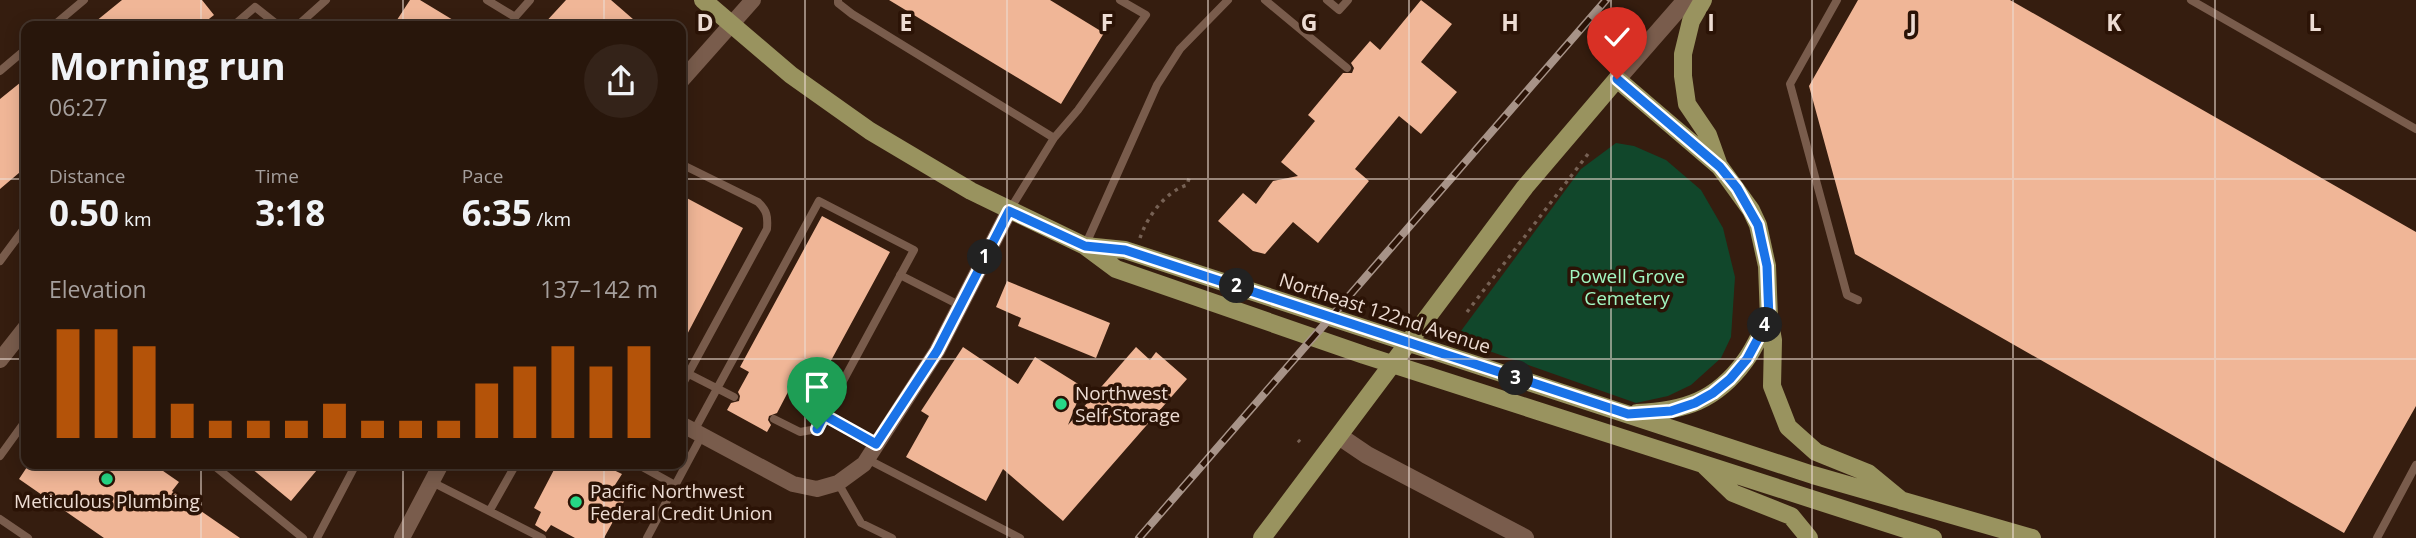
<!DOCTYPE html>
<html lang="en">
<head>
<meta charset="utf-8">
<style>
	body { margin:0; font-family:"Open Sans",sans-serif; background:#342319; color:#f1f3f6; height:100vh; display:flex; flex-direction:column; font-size:26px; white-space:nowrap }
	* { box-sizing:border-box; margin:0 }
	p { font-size:23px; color:#a59f9d }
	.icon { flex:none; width:38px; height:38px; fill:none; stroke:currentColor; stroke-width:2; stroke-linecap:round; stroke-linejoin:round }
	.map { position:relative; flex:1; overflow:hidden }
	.panel { position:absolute; left:21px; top:21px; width:665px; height:448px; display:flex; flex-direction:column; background:#28160b; border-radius:14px; box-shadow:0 4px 18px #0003,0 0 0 2px #44352c }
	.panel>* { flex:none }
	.pin { position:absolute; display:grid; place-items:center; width:60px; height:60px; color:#fff; margin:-72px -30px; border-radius:50% 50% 50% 0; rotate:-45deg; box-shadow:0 0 7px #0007 }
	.pin .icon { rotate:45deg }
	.km { position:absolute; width:35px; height:35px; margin:-18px; border-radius:50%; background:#222; color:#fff; font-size:19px; line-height:35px; text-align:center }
	.round { display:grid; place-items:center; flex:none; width:74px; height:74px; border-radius:37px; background:#342319 }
	.head { display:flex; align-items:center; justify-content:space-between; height:119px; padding:0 28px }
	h1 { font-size:38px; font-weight:700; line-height:52px }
	.stats { display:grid; grid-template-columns:repeat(3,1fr); gap:10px; height:119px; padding:7px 28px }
	.stats div { display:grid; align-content:center }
	.stats b { font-size:35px; font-weight:700 }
	.stats small { font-size:19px; font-weight:400 }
	.stats p { font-size:19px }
	.chart { height:196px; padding:14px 28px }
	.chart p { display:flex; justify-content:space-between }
	.chart svg { width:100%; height:126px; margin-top:7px; stroke:#b45309; stroke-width:6 }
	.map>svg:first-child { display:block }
</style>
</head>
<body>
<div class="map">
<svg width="2416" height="538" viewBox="0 0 2416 538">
	<rect width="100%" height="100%" fill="#351d0f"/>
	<path fill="#11472b" d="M 1616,143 L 1634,146 L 1666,160 L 1701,190 L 1723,228 L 1735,277 L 1731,337 L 1721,358 L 1691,385 L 1668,396 L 1636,403 L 1455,339 L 1581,169 Z"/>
	<path fill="#f0b697" d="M 122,0 L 202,0 L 214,15 L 200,26 L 90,26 Z
		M 410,0 L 420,0 L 463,26 L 393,26 Z
		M 566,0 L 611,0 L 641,26 L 542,26 Z
		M 889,0 L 1050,0 L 1104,33 L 1061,104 Z
		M 1421,0 L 1452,24 L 1421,62 L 1457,92 L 1421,134 L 1399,116 L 1355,169 L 1369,181 L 1318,243 L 1293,222 L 1265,254 L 1253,251 L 1218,221 L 1243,193 L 1256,204 L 1273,181 L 1298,176 L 1281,162 L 1315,121 L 1308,115 L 1343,73 L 1352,73 L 1354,68 L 1351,63 L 1370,41 L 1380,50 Z
		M 1858,0 L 2010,0 L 2416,232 L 2416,406 L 2344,533 L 1855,254 L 1809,86 Z
		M 26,78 L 26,167 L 0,189 L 0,99 Z
		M 681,195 L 743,228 L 681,346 Z
		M 822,216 L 890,252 L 808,403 L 788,392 L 777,413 L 769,416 L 768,420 L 771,425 L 767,432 L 727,410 L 731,403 L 739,401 L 740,396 L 738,392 L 749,372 L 740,367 Z
		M 1007,281 L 1110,323 L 1096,358 L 1018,326 L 1021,318 L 996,307 Z
		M 963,347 L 1018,384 L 1035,357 L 1083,387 L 1068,425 L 1136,347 L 1150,360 L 1156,352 L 1187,379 L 1063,521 L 1003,469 L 986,501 L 906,457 L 929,416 L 921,411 Z
		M 29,464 L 153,464 L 179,482 L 172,491 L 240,538 L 104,538 L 19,479 Z
		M 246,464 L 322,464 L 291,501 Z
		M 557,464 L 601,464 L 622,474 L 615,485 L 628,494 L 604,538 L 575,538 L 551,525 L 546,532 L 535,525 L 541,512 L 534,508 Z"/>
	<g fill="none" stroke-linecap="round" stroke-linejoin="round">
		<path stroke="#766154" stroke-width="3.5" stroke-dasharray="3.5 5" stroke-linecap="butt" d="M 1140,238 C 1147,217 1165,192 1187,185 L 1190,175
			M 1467,312 L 1588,154
			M 1298,440 L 1300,442"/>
		<path stroke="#795c4c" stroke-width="8" d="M 487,0 L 515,17 L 530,0
			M 838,0 L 838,3 L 852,14 L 1054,138
			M 1265,0 L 1347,68
			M 1327,0 L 1339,10 L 1348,0
			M 1837,0 L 1790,84 L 1847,295 L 1858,300
			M 2191,0 L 2416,129
			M 53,26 L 84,0
			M 233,26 L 255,7 L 279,26
			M 297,26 L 326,0
			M 0,71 L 26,49
			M 681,164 L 758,202 C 767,211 768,216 767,229 L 681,387
			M 1009,211 L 1054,138 L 1078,110 L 1146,15 L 1120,0
			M 1085,246 L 1157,85 L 1180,49 L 1228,0
			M 0,261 L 26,226
			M 900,275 L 961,306
			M 681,370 L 734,397
			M 824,415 L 876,445
			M 694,431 L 819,201 L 914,250 L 817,429 L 800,432 L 774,419
			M 0,456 L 26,420
			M 867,459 L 1020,538
			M 212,464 L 303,538
			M 637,464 L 675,485
			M 432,482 L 542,538
			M 838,483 L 861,523 L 892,538
			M 490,510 L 516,464
			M 0,519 L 28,538
			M 317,538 L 356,464
			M 647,538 L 702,435
			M 2377,538 L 2416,465"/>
		<path stroke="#795c4c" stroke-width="16" d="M 681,81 L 753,0
			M 0,360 L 26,327
			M 681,424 L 793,484 L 817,489 L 838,483 L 864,464 L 937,351 L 1009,211
			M 402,538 L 441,464"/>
		<path stroke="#795c4c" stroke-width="18" d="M 1617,79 L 1686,0
			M 1339,436 L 1367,455 L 1525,538"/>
		<path stroke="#99935f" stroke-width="18" d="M 703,0 L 791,75 L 870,131 L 971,191 L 1085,246 L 1116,269 L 1364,355 L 1933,538
			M 1703,0 L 1691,21 L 1683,54 L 1683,76 L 1687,104 L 1708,135 L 1718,163
			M 1085,246 L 1125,250 L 1813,475 L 2032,538
			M 1637,413 C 1684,411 1716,401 1745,361 C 1755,348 1761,332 1769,318
			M 1705,466 L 1733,493 L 1791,516 L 1809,538
			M 1262,538 L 1525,187 L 1617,79 L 1720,167 L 1751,210 L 1758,225 L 1767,266 L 1769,318 L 1773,340 L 1772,386 L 1788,427 L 1816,452 L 1868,473 L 1902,501"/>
		<g stroke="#a79388" stroke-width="8">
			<path id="rail" d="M 1139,538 L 1606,0"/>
		</g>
		<use href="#rail" stroke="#2b1306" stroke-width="5" stroke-dasharray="16" stroke-linecap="butt"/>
	</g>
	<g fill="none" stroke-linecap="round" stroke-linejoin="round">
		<g stroke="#fff" stroke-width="14">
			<path id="route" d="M 817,429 L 824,415 L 876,444 L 937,351 L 1009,211 L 1085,246 L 1125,250 L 1628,414 L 1671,411 L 1695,403 L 1713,393 L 1730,379 L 1747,359 L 1769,318 L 1768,294 L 1767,266 L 1758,225 L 1737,188 L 1720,167 L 1617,79"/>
		</g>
		<use href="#route" stroke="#1a73e8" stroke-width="9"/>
	</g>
	<path fill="none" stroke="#eddcd3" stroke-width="2" stroke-opacity="0.55" d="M 201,0 L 201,26M 403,0 L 403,26M 604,0 L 604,26M 805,0 L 805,538M 1007,0 L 1007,538M 1208,0 L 1208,538M 1409,0 L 1409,538M 1611,0 L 1611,538M 1812,0 L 1812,538M 2013,0 L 2013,538M 2215,0 L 2215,538M 0,179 L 26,179M 681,179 L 2416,179M 0,359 L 26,359M 681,359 L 2416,359M 201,464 L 201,538M 403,464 L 403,538M 604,464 L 604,538"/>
	<g fill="#26d886" stroke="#2b1306" stroke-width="2.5">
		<circle cx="1061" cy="404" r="7"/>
		<circle cx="107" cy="479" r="7"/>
		<circle cx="576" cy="502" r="7"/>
	</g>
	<g text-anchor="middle" stroke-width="7" stroke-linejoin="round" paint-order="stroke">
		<g font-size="19" fill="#a2f7c2" stroke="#2b1306">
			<text x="1627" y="283">Powell Grove<tspan x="1627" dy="22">Cemetery</tspan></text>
		</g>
		<g font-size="19" fill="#eddcd3" stroke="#2b1306">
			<text transform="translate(1385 313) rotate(18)" y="7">Northeast 122nd Avenue</text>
		</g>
		<g font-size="19" fill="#eddcd3" stroke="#2b1306" text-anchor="start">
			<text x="1075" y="400">Northwest<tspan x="1075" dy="22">Self Storage</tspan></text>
			<text x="590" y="498">Pacific Northwest<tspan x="590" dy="22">Federal Credit Union</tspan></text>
			<text x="107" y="508" text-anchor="middle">Meticulous Plumbing</text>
		</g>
	</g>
	<g font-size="23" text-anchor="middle" font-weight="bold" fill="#eddcd3" stroke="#2b1306" stroke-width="7" stroke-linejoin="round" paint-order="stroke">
		<text x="705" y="31">D</text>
		<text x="906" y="31">E</text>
		<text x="1107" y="31">F</text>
		<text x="1309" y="31">G</text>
		<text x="1510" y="31">H</text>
		<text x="1711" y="31">I</text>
		<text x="1913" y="31">J</text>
		<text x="2114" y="31">K</text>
		<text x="2315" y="31">L</text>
	</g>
</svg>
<div class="pin" style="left:817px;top:429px;background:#1e9e55"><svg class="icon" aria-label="arrive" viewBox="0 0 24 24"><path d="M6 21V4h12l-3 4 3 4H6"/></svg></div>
<div class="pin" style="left:1617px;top:79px;background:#d93025"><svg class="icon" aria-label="check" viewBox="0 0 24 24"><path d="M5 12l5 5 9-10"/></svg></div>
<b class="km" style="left:985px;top:257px">1</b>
<b class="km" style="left:1237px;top:286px">2</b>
<b class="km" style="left:1516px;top:378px">3</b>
<b class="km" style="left:1765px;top:325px">4</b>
<section class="panel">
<div class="head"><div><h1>Morning run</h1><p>06:27</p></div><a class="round"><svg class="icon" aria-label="share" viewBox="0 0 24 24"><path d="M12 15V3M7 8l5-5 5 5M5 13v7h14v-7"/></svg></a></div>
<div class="stats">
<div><p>Distance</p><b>0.50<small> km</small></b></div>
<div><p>Time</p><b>3:18</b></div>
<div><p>Pace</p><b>6:35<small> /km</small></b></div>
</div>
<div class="chart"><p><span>Elevation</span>137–142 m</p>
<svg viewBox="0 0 160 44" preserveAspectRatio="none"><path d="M5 44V6M15 44V6M25 44V12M35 44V32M45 44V38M55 44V38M65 44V38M75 44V32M85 44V38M95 44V38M105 44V38M115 44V25M125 44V19M135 44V12M145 44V19M155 44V12"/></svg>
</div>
</section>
</div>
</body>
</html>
